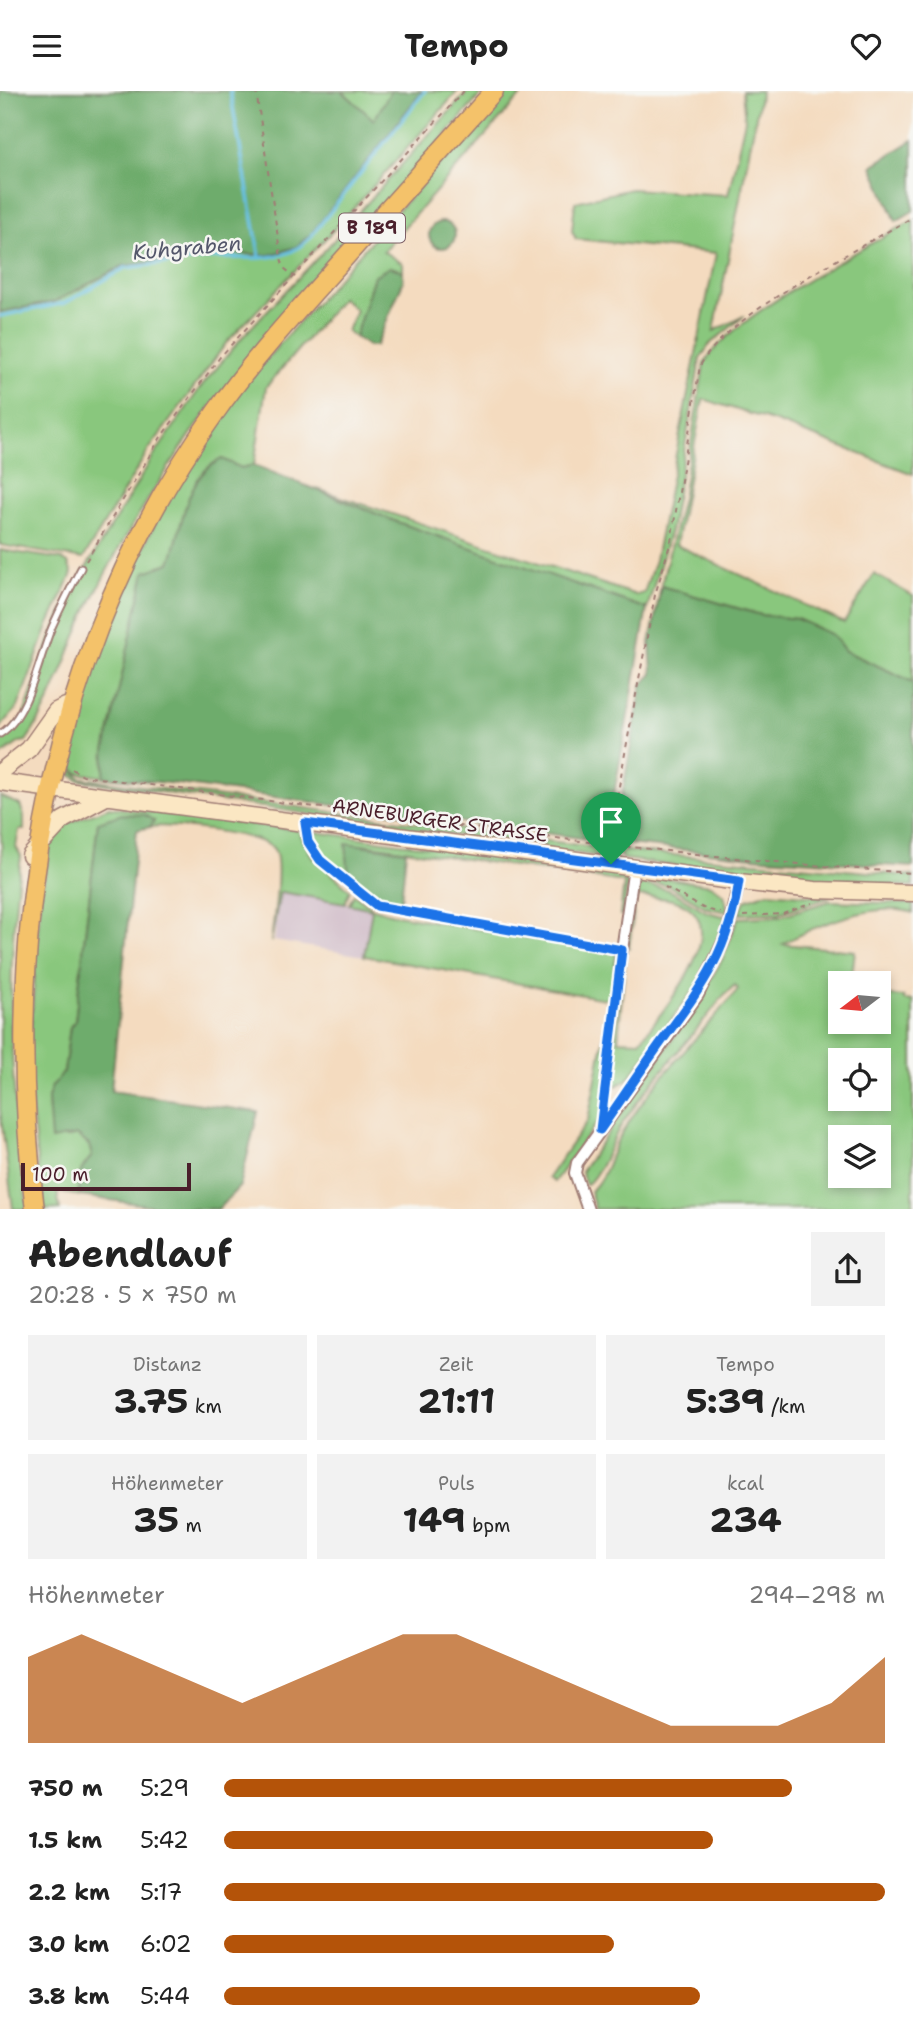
<!DOCTYPE html>
<html lang="de">
<head>
<meta charset="utf-8">
<style>
	body { margin:0; font-family:"Shantell Sans",sans-serif; background:#f2f2f2; color:#222; height:100vh; display:flex; flex-direction:column; font-size:26px; white-space:nowrap }
	* { box-sizing:border-box; margin:0 }
	p { font-size:23px; color:#767676 }
	.icon { flex:none; width:38px; height:38px; fill:none; stroke:currentColor; stroke-width:2; stroke-linecap:round; stroke-linejoin:round }
	.map { position:relative; height:1118px; overflow:hidden }
	.drawer { display:flex; flex-direction:column; background:#fff; flex:1 }
	.drawer>* { flex:none }
	.needle { width:46px; rotate:254deg }
	.buttons { position:absolute; left:828px; top:880px; display:grid; gap:14px }
	.buttons a { display:grid; place-items:center; width:63px; height:63px; border-radius:0px; background:#fff; box-shadow:0 4px 10px #0003; font-size:35px }
	.scale { position:absolute; left:21px; bottom:18px; width:170px; box-sizing:border-box; padding-left:7px; border:4px solid #4a1f2b; border-top:0; font-size:19px; line-height:24px; white-space:nowrap; color:#4a1f2b; -webkit-text-stroke:5px #f6f6f2; paint-order:stroke }
	.pin { position:absolute; display:grid; place-items:center; width:60px; height:60px; color:#fff; margin:-72px -30px; border-radius:50% 50% 50% 0; rotate:-45deg; box-shadow:0 0 7px #0007 }
	.pin .icon { rotate:45deg }
	.round { display:grid; place-items:center; flex:none; width:74px; height:74px; border-radius:0px; background:#f2f2f2 }
	.summary { display:flex; align-items:center; justify-content:space-between; height:119px; padding:0 28px }
	h1 { font-size:38px; font-weight:700; line-height:52px }
	.stats { display:grid; grid-template-columns:repeat(3,1fr); gap:10px; height:119px; padding:7px 28px }
	.stats div { display:grid; align-content:center; border-radius:0px; background:#f2f2f2; text-align:center }
	.stats b { font-size:35px; font-weight:700 }
	.stats small { font-size:19px; font-weight:400 }
	.stats p { font-size:19px }
	.chart { height:196px; padding:14px 28px }
	.chart p { display:flex; justify-content:space-between }
	.chart svg { width:100%; height:126px; margin-top:7px; fill:#b45309; opacity:.7 }
	ul { padding:0 28px; list-style:none; font-size:23px }
	li { display:grid; grid-template-columns:112px 84px 1fr; align-items:center; height:52px }
	li i { height:18px; border-radius:9px; background:#b45309 }
	header { display:flex; justify-content:space-between; align-items:center; height:91px; padding:0 28px; background:#fff; font-size:32px; font-weight:700 }
	.map>svg:first-child { display:block }
</style>
</head>
<body>
<header><svg class="icon" aria-label="menu" viewBox="0 0 24 24"><path d="M4 6h16M4 12h16M4 18h16"/></svg>Tempo<svg class="icon" aria-label="heart" viewBox="0 0 24 24"><path d="M12 20l-8-8c-3-5 5-10 8-4 3-6 11-1 8 4z"/></svg></header>
<div class="map">
<svg width="913" height="1119" viewBox="0 0 913 1119">
	<rect width="100%" height="100%" fill="#f6f6f2"/>
	<filter id="ink" filterUnits="userSpaceOnUse"><feTurbulence type="fractalNoise" baseFrequency=".0143" numOctaves="2"/><feDisplacementMap in="SourceGraphic" scale="14" xChannelSelector="R" yChannelSelector="G"/><feConvolveMatrix kernelMatrix="1 2 1 2 8 2 1 2 1" color-interpolation-filters="sRGB"/></filter>
	<filter id="wash" filterUnits="userSpaceOnUse"><feTurbulence type="fractalNoise" baseFrequency=".00686" numOctaves="4" result="noise"/><feDisplacementMap in="SourceGraphic" scale="28" xChannelSelector="R" yChannelSelector="G"/><feGaussianBlur stdDeviation="1.57" result="paint"/><feColorMatrix in="noise" values="0 0 0 0 0 0 0 0 0 0 0 0 0 0 0 0 0 1.4 0 .05"/><feComposite in="paint" operator="in"/></filter>
	<g filter="url(#wash)">
		<rect width="100%" height="100%" fill="#f4dbbf"/>
		<path fill="#d1bdc9" d="M 280,800 L 373,817 L 364,865 L 274,850 Z"/>
		<path fill="#89c77d" stroke="#6a7354" stroke-width="2" fill-rule="evenodd" d="M 342,0 L 391,0 L 374,30 Z
			M 422,0 L 458,0 L 346,126 L 227,251 L 148,360 L 83,468 L 0,454 L 0,221 L 54,211 L 123,175 L 223,162 L 269,164 L 296,156 L 311,143 Z
			M 468,0 L 484,0 L 214,311 C 168,374 125,441 91,511 C 68,558 56,608 26,650 L 20,651 L 0,665 L 0,647 L 11,640 L 23,626 L 50,548 L 71,502 L 151,369 L 200,297 L 244,244 L 324,160 Z
			M 504,0 L 525,0 L 383,160 L 403,173 L 403,180 L 390,176 L 374,185 L 355,246 L 347,240 L 356,219 L 342,207 L 266,296 L 254,374 L 241,377 L 222,368 C 183,385 183,438 170,472 L 159,475 L 105,660 L 104,686 L 78,682 L 67,668 L 94,561 L 166,409 L 246,291 Z
			M 742,0 L 761,0 L 714,240 L 744,225 L 710,253 L 700,268 L 671,436 L 647,518 L 397,431 L 314,397 L 636,504 L 644,502 L 655,469 L 716,162 L 576,148 L 572,140 L 575,111 L 631,98 L 728,104 L 745,29 Z
			M 913,129 L 913,383 L 776,331 L 703,308 L 676,454 L 844,532 L 874,483 L 913,505 L 913,591 L 845,560 L 833,544 L 797,528 L 761,524 L 661,495 L 682,407 L 704,273 C 728,227 863,158 913,129 Z
			M 0,459 L 61,468 L 68,472 L 72,483 L 49,533 L 18,616 L 0,637 Z
			M 64,672 L 81,687 L 608,758 L 597,765 L 79,689 L 67,681 Z
			M 0,705 L 20,714 L 24,725 L 24,739 L 19,739 L 16,756 L 21,765 C 5,883 9,1000 28,1118 L 13,1118 L 0,1019 L 0,804 C 4,771 0,739 0,705 Z
			M 109,716 L 298,739 L 312,765 L 350,799 L 345,812 L 280,801 L 271,851 C 273,832 282,776 275,760 C 268,743 168,732 150,736 L 154,730 L 98,731 L 75,930 L 70,936 L 64,981 L 48,1008 L 49,1023 L 66,1047 L 77,1044 L 89,1054 L 92,1065 L 78,1099 L 81,1105 L 57,1101 L 60,1118 L 42,1119 L 28,979 L 40,809 L 50,755 L 59,741 L 68,732 Z
			M 316,741 L 624,782 L 628,792 L 623,824 L 620,824 L 624,791 L 363,753 L 348,779 L 349,789 L 322,767 L 310,747 Z
			M 616,759 L 913,785 L 913,795 C 815,792 720,781 623,768 Z
			M 644,784 L 711,794 L 724,803 L 728,821 L 707,817 L 669,795 L 637,789 Z
			M 636,792 L 669,799 L 707,821 L 728,826 L 698,893 L 627,989 L 616,995 L 611,990 L 610,979 L 626,861 L 618,949 L 640,950 C 659,924 730,846 688,816 C 675,806 652,807 636,805 L 629,857 L 626,856 Z
			M 768,801 L 831,806 L 779,822 L 739,823 L 745,809 Z
			M 354,803 L 373,817 L 397,824 L 616,862 L 604,1022 L 554,1091 L 548,1087 L 588,1029 L 611,909 L 364,865 L 372,818 L 349,813 Z
			M 830,810 L 913,813 L 913,822 C 878,809 813,835 783,853 L 855,860 L 851,892 L 840,892 L 840,931 L 878,931 L 879,904 L 904,906 L 904,909 L 913,910 L 913,1118 L 595,1118 L 590,1100 C 605,1089 609,1065 618,1049 C 649,993 698,948 738,898 L 735,894 L 724,904 C 691,948 652,987 622,1033 C 611,1049 600,1085 586,1094 L 581,1081 L 695,916 L 723,867 L 738,827 L 780,825 ZM 840,970 L 878,970 L 878,1008 L 840,1008 ZM 840,1046 L 878,1046 L 878,1085 L 840,1085 Z"/>
		<path fill="#6eac6c" stroke="#5c664c" stroke-width="2" d="M 0,0 L 342,0 L 374,29 L 391,0 L 422,0 L 311,143 L 296,156 L 269,164 L 223,162 L 123,175 L 54,211 L 0,221 Z
			M 913,49 L 913,120 L 896,130 L 872,75 Z
			M429 144a13 13 0 1 1 26 0a13 13 0 1 1-26 0Z
			M 390,176 L 403,180 L 403,191 L 376,255 L 368,255 L 355,246 L 374,185 Z
			M 222,368 L 241,377 L 254,374 L 397,431 L 647,518 L 606,748 L 602,750 L 178,693 L 104,686 L 105,660 L 145,481 L 170,472 C 183,438 183,385 222,368 Z
			M 661,495 L 761,524 L 797,528 L 833,544 L 845,560 L 913,591 L 913,776 L 763,767 L 618,752 L 619,721 L 642,594 L 652,583 L 650,552 Z
			M 122,723 L 145,724 L 154,730 L 150,736 L 137,739 L 111,1000 L 258,1021 L 240,1095 L 218,1118 L 175,1118 L 81,1105 C 73,1089 82,1076 92,1065 L 89,1054 L 77,1044 L 51,1049 L 48,1007 L 52,995 L 64,981 L 70,936 L 75,930 L 98,731 Z
			M 346,752 L 406,760 L 401,810 L 371,808 L 349,789 Z"/>
		<g fill="none" stroke-linecap="round" stroke-linejoin="round">
			<path stroke="#66c0e3" stroke-width="3.5" d="M 260,167 C 281,165 293,163 309,148 L 425,0
				M 0,225 L 65,212 L 125,177 L 209,167 L 260,167 L 230,0"/>
		</g>
	</g>
	<g filter="url(#ink)">
		<g fill="none" stroke-linecap="round" stroke-linejoin="round">
			<g stroke="#9f7d75" stroke-width="9">
				<path id="service" d="M 0,643 C 29,626 39,566 52,536 C 61,516 71,496 81,477
					M 305,735 L 308,752 L 320,769 L 377,815 L 622,859"/>
			</g>
			<g stroke="#9f7d75" stroke-width="14">
				<path id="minor" d="M 622,859 L 634,776
					M 588,1119 L 575,1082 L 577,1072 L 698,904 L 727,843 L 739,791"/>
			</g>
			<g stroke="#9f7d75" stroke-width="19">
				<path id="secondary" d="M 0,681 L 29,658 L 56,620 L 66,615
					M 0,691 L 739,791 L 815,799 L 913,802
					M 30,765 L 63,729 L 106,706"/>
			</g>
			<g stroke="#9f7d75" stroke-width="21">
				<path id="primary" d="M 35,1119 C 0,838 49,554 215,322 C 253,268 297,220 341,171 C 392,114 443,57 494,0"/>
			</g>
			<path stroke="#9f7d75" stroke-width="2" stroke-dasharray="5 5" stroke-linecap="butt" d="M 256,0 L 281,167 L 284,177 L 295,186
				M 86,470 L 161,346 L 220,266 L 464,0
				M 72,678 L 83,685 C 359,721 635,763 913,782
				M 613,755 L 615,717 L 631,630 L 655,504 L 671,450 L 700,275 C 727,223 859,158 913,126
				M 665,796 L 703,817 L 720,822
				M 743,825 L 783,823 L 812,812
				M 603,1015 L 621,871"/>
			<use href="#service" stroke="#fff" stroke-width="5"/>
			<use href="#minor" stroke="#fff" stroke-width="10"/>
			<use href="#secondary" stroke="#fbe7c3" stroke-width="16"/>
			<use href="#primary" stroke="#f4c26a" stroke-width="18"/>
		</g>
	</g>
	<g fill="none" stroke-linecap="round" stroke-linejoin="round" filter="url(#ink)">
		<g stroke="#fff" stroke-width="14">
			<path id="route" d="M 305,732 L 739,790 C 728,862 703,894 662,950 C 641,979 621,1009 600,1039 L 622,859 L 377,815 L 320,769 L 308,751 Z"/>
		</g>
		<use href="#route" stroke="#1a73e8" stroke-width="9"/>
	</g>
	<g text-anchor="middle" stroke-width="5" stroke-linejoin="round" paint-order="stroke">
		<rect fill="#f6f6f2" stroke="#7e6067" stroke-width="2" x="339" y="122.5" width="66" height="29" rx="5"/>
		<g font-size="18" font-weight="bold" fill="#4a1f2b">
			<text x="372" y="143">B 189</text>
		</g>
		<g font-size="19" fill="#4a1f2b" stroke="#f6f6f2">
			<text transform="translate(440 729) rotate(8)" y="7">ARNEBURGER STRASSE</text>
		</g>
		<g font-size="21" font-style="italic" fill="#54576b" stroke="#f6f6f2">
			<text transform="translate(187 157) rotate(-5)" y="7">Kuhgraben</text>
		</g>
	</g>
</svg>
<div class="buttons">
<a><svg class="needle" viewBox="-14 -14 28 28"><path d="M0-13l5 13h-10z" fill="#e53935"/><path d="M0 13l5-13h-10z" fill="#767676"/></svg></a>
<a><svg class="icon" aria-label="locate" viewBox="0 0 24 24"><circle cx="12" cy="12" r="6"/><path d="M12 2v4M12 18v4M2 12h4M18 12h4"/></svg></a>
<a><svg class="icon" aria-label="layers" viewBox="0 0 24 24"><path d="M12 4l9 5-9 5-9-5zM3 14l9 5 9-5"/></svg></a>
</div>
<div class="scale">100 m</div>
<div class="pin" style="left:611px;top:773px;background:#1e9e55"><svg class="icon" aria-label="arrive" viewBox="0 0 24 24"><path d="M6 21V4h12l-3 4 3 4H6"/></svg></div>
</div>
<section class="drawer">
<div class="summary"><div><h1>Abendlauf</h1><p>20:28 · 5 × 750 m</p></div><a class="round"><svg class="icon" aria-label="share" viewBox="0 0 24 24"><path d="M12 15V3M7 8l5-5 5 5M5 13v7h14v-7"/></svg></a></div>
<div class="stats">
<div><p>Distanz</p><b>3.75<small> km</small></b></div>
<div><p>Zeit</p><b>21:11</b></div>
<div><p>Tempo</p><b>5:39<small> /km</small></b></div>
</div>
<div class="stats">
<div><p>Höhenmeter</p><b>35<small> m</small></b></div>
<div><p>Puls</p><b>149<small> bpm</small></b></div>
<div><p>kcal</p><b>234</b></div>
</div>
<div class="chart"><p><span>Höhenmeter</span>294–298 m</p>
<svg viewBox="0 0 160 44" preserveAspectRatio="none"><path d="M0 44V14L10 6L20 14L30 22L40 30L50 22L60 14L70 6L80 6L90 14L100 22L110 30L120 38L130 38L140 38L150 30L160 14V44z"/></svg>
</div>
<ul>
<li><b>750 m</b>5:29<i style="width:86%"></i></li>
<li><b>1.5 km</b>5:42<i style="width:74%"></i></li>
<li><b>2.2 km</b>5:17<i style="width:100%"></i></li>
<li><b>3.0 km</b>6:02<i style="width:59%"></i></li>
<li><b>3.8 km</b>5:44<i style="width:72%"></i></li>
</ul>
</section>
</body>
</html>
